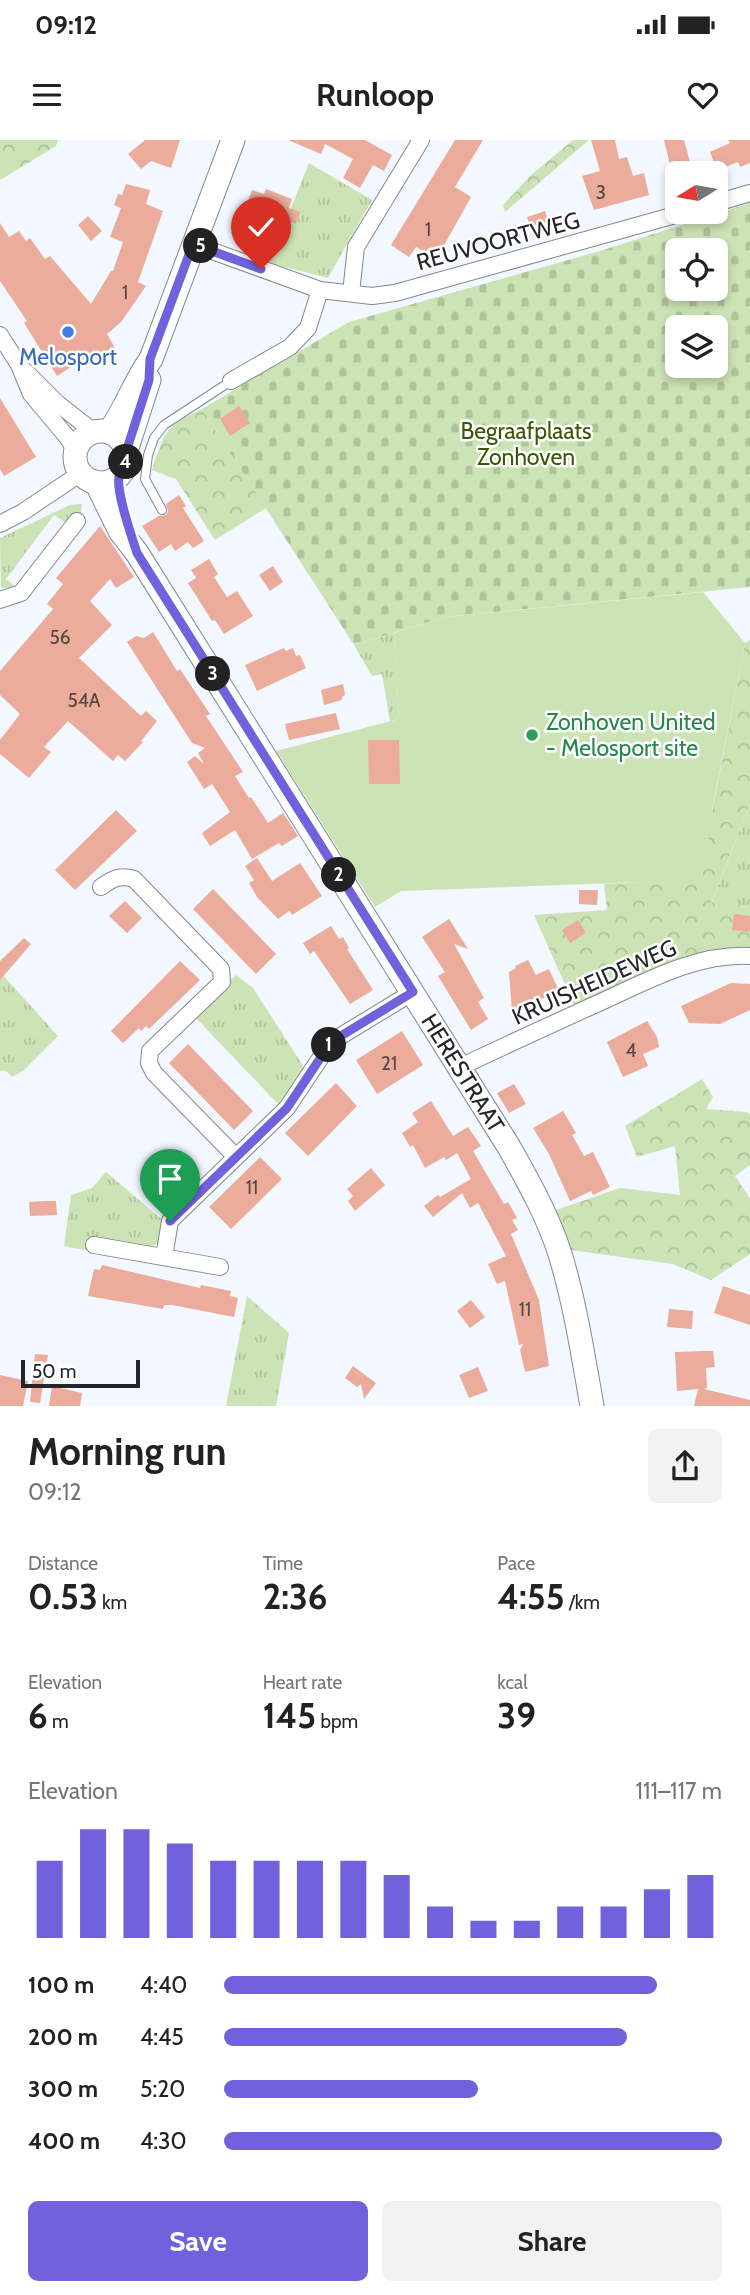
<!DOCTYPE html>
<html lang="en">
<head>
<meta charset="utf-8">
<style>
	body { margin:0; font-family:Cabin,sans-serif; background:#f2f2f2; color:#222; height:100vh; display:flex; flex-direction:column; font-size:26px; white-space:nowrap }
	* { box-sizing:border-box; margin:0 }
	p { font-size:23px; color:#767676 }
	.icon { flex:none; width:38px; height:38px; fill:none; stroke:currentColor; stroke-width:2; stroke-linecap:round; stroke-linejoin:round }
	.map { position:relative; height:1266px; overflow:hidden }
	.panel { display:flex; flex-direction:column; background:#fff; flex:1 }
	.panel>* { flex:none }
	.needle { width:46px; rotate:259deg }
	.controls { position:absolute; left:665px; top:21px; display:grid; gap:14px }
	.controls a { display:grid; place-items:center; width:63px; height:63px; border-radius:10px; background:#fff; box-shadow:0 4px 10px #0003; font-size:35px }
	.scale { position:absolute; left:21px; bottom:18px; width:119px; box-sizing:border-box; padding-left:7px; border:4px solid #232528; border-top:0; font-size:19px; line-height:24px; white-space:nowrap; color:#232528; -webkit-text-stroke:5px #fff; paint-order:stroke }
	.pin { position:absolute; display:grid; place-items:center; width:60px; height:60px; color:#fff; margin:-72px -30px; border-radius:50% 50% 50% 0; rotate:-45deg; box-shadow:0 0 7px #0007 }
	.pin .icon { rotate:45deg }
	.km { position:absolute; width:35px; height:35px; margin:-18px; border-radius:50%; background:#222; color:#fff; font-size:19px; line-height:35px; text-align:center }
	.round { display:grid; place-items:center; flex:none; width:74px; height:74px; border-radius:10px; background:#f2f2f2 }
	.head { display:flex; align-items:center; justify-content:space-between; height:119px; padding:0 28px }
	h1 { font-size:38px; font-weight:800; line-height:52px }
	.figures { display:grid; grid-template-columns:repeat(3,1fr); gap:10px; height:119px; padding:7px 28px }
	.figures div { display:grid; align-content:center }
	.figures b { font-size:35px; font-weight:800 }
	.figures small { font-size:19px; font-weight:400 }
	.figures p { font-size:19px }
	.chart { height:196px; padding:14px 28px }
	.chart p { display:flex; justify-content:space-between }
	.chart svg { width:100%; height:126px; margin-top:7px; stroke:#7261dc; stroke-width:6 }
	.button { display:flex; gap:14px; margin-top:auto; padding:14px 28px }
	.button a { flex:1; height:80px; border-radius:10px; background:#7261dc; color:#fff; font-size:28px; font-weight:800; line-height:80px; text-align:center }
	.button a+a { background:#f2f2f2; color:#222 }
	ul { padding:0 28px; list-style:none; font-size:23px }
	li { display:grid; grid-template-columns:112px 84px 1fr; align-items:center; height:52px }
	li i { height:18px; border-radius:9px; background:#7261dc }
	.status { display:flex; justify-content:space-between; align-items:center; height:49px; padding:0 35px; background:#fff; direction:ltr }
	.status svg { height:19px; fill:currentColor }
	header { display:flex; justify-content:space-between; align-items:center; height:91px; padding:0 28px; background:#fff; font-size:32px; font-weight:800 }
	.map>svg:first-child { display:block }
</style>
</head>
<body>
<div class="status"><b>09:12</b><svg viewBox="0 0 49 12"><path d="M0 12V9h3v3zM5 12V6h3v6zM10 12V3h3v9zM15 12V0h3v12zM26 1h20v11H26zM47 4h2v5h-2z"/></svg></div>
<header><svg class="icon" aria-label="menu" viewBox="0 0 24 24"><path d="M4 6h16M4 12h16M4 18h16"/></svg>Runloop<svg class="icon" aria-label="heart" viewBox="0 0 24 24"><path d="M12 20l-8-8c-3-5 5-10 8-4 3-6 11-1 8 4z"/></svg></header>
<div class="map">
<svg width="750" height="1266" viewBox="0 0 750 1266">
	<defs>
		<pattern id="grass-tufts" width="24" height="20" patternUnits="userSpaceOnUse" patternTransform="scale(1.75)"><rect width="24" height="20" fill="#cce3b5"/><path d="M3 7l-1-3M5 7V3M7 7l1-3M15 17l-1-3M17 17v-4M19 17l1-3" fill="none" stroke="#afc39c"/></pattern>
		<pattern id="forest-crowns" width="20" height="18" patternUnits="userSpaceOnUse" patternTransform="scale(1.75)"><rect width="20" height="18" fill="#cce3b5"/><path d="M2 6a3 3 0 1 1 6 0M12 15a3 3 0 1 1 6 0" fill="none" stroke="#afc39c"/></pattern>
		<pattern id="cemetery-stones" width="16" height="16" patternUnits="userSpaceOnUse" patternTransform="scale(1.75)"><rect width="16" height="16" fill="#cce3b5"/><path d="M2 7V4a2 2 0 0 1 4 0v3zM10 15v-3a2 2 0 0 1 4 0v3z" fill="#afc39c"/></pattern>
	</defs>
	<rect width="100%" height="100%" fill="#f3f7ff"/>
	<path fill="url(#grass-tufts)" d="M 309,23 L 372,60 L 328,138 L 269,123 Z
		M 82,364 L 81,373 L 76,381 L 66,383 L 54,375 L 6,439 L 17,448 L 1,448 L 0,398 L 70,365 Z
		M 394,493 L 399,579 L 390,581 L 382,534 L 372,536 L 354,505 Z
		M 750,664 L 750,767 L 711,764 Z
		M 0,832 L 58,896 L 24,930 L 12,937 L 6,931 L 0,931 Z
		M 236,835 L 253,848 L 307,932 L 293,954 L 279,965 L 194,876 Z
		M 106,1032 L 165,1082 C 164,1089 163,1098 158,1103 C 148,1113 107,1100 93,1097 L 90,1111 L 64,1106 L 71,1055 L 92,1048 Z
		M 247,1156 L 289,1193 L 276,1266 L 226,1266 Z"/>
	<path fill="url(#forest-crowns)" d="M 0,0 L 58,0 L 56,6 L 0,40 Z
		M 573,0 L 589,0 L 505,72 L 503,65 L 530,36 Z
		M 202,269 L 266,368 L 215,400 L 176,339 L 152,330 C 164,293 165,286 202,269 Z
		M 750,500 L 750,664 L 711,763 L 750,767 L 750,812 L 575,867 L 534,775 L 607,770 L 604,744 L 694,739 L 704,713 L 745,503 Z
		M 702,939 L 713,957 L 706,969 L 747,972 L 750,974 L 750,1025 L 735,1036 L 750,1058 L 750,1114 L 711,1140 L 673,1124 L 570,1110 L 556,1070 L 620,1048 L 680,1055 L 675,1006 L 637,1017 L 625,986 Z"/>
	<path fill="url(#cemetery-stones)" fill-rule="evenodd" d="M 750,63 L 750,447 L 445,477 L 354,505 L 202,269 L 349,182 L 600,111 ZM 677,110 L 716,110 L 716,149 L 677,149 ZM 677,187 L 716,187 L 716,226 L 677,226 Z"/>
	<path fill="#cce3b5" d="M 703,452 L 745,503 L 713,664 L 705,724 L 694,740 L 401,751 L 375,767 L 276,611 L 399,579 L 394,493 L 445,477 Z"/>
	<path fill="#ebac9c" d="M 145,0 L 180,0 L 171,28 L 151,21 L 141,29 L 128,14 Z
		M 288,0 L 365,0 L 392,15 L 384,31 L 373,25 L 360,48 L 343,38 L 353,19 L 325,4 L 321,14 Z
		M 455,0 L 483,0 L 455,47 L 471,57 L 442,109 L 427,113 L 416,107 L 409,117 L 391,105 Z
		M 591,0 L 615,0 L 619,19 L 627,17 L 633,36 L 644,33 L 649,55 L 594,70 L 582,36 L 600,31 Z
		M 664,0 L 684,0 L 693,33 L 672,33 Z
		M 728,0 L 750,0 L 750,23 L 740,27 L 738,22 L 717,30 L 710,12 L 730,3 Z
		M 126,44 L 150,50 L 146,64 L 163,71 L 138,142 L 146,146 L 121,182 L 107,194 L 115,208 L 96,219 L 93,213 L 57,236 L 24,183 L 27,181 L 0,141 L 0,83 L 9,97 L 19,91 L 26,101 L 30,98 L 45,119 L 50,116 L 91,164 L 111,131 L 113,131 L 123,102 L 110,97 L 121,68 L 114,65 L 118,54 L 122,55 Z
		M 266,49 L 292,59 L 289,68 L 300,72 L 296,84 L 274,75 L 262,107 L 245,102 L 249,89 L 239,85 L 252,50 L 264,54 Z
		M 545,71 L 551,91 L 533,96 L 527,77 Z
		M 88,76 L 102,91 L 91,101 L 78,85 Z
		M 0,258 L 36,317 L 4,336 L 0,329 Z
		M 239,266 L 250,283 L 230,296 L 220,279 Z
		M 179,355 L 186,366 L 183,368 L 204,401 L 193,408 L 188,402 L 175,411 L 171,404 L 159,412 L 142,386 L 159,376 L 166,375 L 168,371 L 166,364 Z
		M 100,386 L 134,437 L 116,448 L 110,439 L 90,461 L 112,485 L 79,518 L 141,576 L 146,571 L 157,581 L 141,601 L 143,602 L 125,621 L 118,615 L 113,621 L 68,581 L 44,607 L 51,612 L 29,638 L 0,614 L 0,600 L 20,574 L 0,555 L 0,531 L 53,469 L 47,464 L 63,444 L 56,438 Z
		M 209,419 L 218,434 L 214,437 L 227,457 L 237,451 L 253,476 L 224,494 L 215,480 L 212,481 L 188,443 L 196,438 L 191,430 Z
		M 273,426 L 283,442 L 270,451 L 259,435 Z
		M 153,492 L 177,531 L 180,529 L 210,574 L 206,576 L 243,632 L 235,636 L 249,658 L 251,657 L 268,683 L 283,673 L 298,696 L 282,706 L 279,703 L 252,719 L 235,690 L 210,706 L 202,693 L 230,672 L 212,644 L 204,649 L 187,622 L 195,616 L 204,624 L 198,613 L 205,608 L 192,603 L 127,502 L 136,496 L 144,498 Z
		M 284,508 L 286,511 L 293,508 L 296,516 L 300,515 L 306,528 L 257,551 L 245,525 Z
		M 343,544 L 345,555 L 342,557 L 342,560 L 324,565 L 321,550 Z
		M 336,573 L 340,589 L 289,600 L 285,584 Z
		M 368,600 L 399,600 L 400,644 L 369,644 Z
		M 116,670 L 137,691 L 75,750 L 55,730 Z
		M 257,718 L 272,741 L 300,723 L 322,756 L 292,775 L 289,771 L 278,779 L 257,757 L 249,743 L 254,740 L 245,726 Z
		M 213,749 L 276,814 L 256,834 L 193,769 Z
		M 579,750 L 598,750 L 597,765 L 579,764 Z
		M 125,761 L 142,778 L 127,793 L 109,776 Z
		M 734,774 L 750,776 L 750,792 L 732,790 Z
		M 449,779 L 468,809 L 454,804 L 484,858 L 478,862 L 488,879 L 471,890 L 438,836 L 445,832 L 422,797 Z
		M 578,780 L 586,793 L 570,803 L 562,790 Z
		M 331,786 L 339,799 L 343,797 L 349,808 L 347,809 L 373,850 L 350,864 L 314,811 L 310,814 L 303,803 Z
		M 24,798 L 31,804 L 0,840 L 0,821 Z
		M 528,820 L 536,835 L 549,829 L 559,851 L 533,863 L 531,860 L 512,872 L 509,832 L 516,828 L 515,826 Z
		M 180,821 L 200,840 L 149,889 L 146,886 L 141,891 L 139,888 L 123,903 L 111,891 Z
		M 731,843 L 750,844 L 750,870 L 720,884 L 689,883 L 681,866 Z
		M 647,881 L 657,897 L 659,907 L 643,914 L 648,926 L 623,937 L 607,902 Z
		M 402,891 L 423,925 L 377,954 L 356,920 Z
		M 188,904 L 253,971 L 234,990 L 169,923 Z
		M 336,943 L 357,966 L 308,1016 L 285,993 Z
		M 514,944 L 526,964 L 509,973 L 497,953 Z
		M 431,961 L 453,996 L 468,987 L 481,1006 L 473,1011 L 504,1064 L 508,1062 L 517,1078 L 512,1080 L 518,1090 L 511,1094 L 539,1160 L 549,1226 L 525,1232 L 520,1210 L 523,1204 L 519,1205 L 505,1141 L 497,1144 L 488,1124 L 506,1116 L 478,1063 L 470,1068 L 462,1053 L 433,1077 L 424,1066 L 438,1055 L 440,1057 L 471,1039 L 457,1013 L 446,1020 L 444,1017 L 425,1028 L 413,1005 L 410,1007 L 402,993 L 418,982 L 412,973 Z
		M 563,971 L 576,993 L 572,995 L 584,1016 L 593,1012 L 610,1047 L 593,1055 L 591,1051 L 570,1061 L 549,1014 L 533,988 Z
		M 260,1017 L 282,1039 L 231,1089 L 209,1067 Z
		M 371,1028 L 385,1045 L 355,1071 L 348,1061 L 353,1056 L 347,1049 Z
		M 45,1061 L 56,1061 L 57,1075 L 30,1076 L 29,1062 Z
		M 102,1125 L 200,1148 L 201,1145 L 231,1151 L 230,1156 L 238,1158 L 234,1177 L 172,1165 L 164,1165 L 163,1169 L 88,1156 L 94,1129 L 100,1130 Z
		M 723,1146 L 750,1155 L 750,1185 L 714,1173 Z
		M 471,1160 L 485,1177 L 470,1188 L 457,1171 Z
		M 669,1169 L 693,1171 L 692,1189 L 667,1187 Z
		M 705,1211 L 713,1211 L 715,1227 L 706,1228 L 707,1248 L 704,1249 L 750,1260 L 750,1266 L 694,1266 L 698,1249 L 677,1251 L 675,1212 Z
		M 35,1214 L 48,1215 L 40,1263 L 30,1262 Z
		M 353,1226 L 376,1243 L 364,1259 L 361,1244 L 357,1247 L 345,1238 Z
		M 478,1227 L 488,1251 L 469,1258 L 459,1235 Z
		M 0,1235 L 28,1241 L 23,1266 L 0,1266 Z
		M 52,1246 L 82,1253 L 80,1266 L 49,1266 Z"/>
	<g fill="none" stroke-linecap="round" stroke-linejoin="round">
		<g stroke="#838991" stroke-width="10">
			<path id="lane" d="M 162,370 L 145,339 L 148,315 L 154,298 L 164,285 L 231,241"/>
		</g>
		<g stroke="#838991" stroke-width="18">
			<path id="street" d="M 716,63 L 750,53
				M 193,104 L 320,150 L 372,156 L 395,153 L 686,72
				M 351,153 L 356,107 L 421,0
				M 0,195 L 19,225 L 31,254 L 67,297 L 76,311
				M 25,231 L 57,263 L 94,292
				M 231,241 L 290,207 L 308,188 L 320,150
				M 0,384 L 23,372 L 81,333
				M 0,460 L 21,453 L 77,381
				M 101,747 C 113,738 120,735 134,739 L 221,829 L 222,842 L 150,911 L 149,923 L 154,933 L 236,1017
				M 460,927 C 504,906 548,886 592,866 C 642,844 694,813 750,816
				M 94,1105 L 220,1127
				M 164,1117 L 170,1081 L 287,968 L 331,902 L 413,852"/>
		</g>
		<g stroke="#838991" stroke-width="25">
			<path id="secondary" d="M75 317a26 26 0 1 1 52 0a26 26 0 1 1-52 0Z
				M 109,292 C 126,269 134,242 151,219 L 233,0
				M 126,311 L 149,240
				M 96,342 L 120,391 L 137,413 L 509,1007 C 528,1041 548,1076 560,1114 C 575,1163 583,1215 592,1266"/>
		</g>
		<use href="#lane" stroke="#fff" stroke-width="8"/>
		<use href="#street" stroke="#fff" stroke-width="16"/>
		<use href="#secondary" stroke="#fff" stroke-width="23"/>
	</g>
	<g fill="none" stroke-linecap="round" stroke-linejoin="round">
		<g stroke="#fff" stroke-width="14">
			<path id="route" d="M 170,1081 L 287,968 L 331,902 L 413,852 L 137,413 C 132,397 116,353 119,337 C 121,327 127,325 126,312 L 149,240 L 150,219 L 193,104 L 261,129"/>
		</g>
		<use href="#route" stroke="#7261dc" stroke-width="9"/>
	</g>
	<circle fill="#3f7fe0" stroke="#fff" stroke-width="2.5" cx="68" cy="192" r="7"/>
	<circle fill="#2e9e5b" stroke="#fff" stroke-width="2.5" cx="532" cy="595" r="7"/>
	<g text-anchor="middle" stroke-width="5" stroke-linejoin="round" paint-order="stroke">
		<g font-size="19" fill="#554745">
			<text x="601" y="59">3</text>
			<text x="428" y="96">1</text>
			<text x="125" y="159">1</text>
			<text x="60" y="504">56</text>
			<text x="84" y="567">54A</text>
			<text x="631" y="917">4</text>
			<text x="389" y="930">21</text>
			<text x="252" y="1054">11</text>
			<text x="525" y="1176">11</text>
		</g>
		<g font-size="23" fill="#232528" stroke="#fff">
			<text transform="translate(498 101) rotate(-15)" y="8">REUVOORTWEG</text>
			<text transform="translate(594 842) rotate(-24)" y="8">KRUISHEIDEWEG</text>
			<text transform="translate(463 933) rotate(58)" y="8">HERESTRAAT</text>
		</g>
		<g font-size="23" fill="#366cbe" stroke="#fff">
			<text x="68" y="225">Melosport</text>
		</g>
		<g font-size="23" fill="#3a5704" stroke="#fff">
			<text x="526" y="299">Begraafplaats<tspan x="526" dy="26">Zonhoven</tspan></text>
		</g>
		<g font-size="23" fill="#27864d" stroke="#fff" text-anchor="start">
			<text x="546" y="590">Zonhoven United<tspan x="546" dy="26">- Melosport site</tspan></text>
		</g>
	</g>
</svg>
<div class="controls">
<a><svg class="needle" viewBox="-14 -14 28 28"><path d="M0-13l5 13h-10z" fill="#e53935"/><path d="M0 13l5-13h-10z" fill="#767676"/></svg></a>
<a><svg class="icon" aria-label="locate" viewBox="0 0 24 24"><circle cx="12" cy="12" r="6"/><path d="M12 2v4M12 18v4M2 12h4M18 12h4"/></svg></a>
<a><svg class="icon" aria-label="layers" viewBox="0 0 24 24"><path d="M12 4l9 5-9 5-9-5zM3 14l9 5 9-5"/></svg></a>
</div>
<div class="scale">50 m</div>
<div class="pin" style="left:170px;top:1081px;background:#1e9e55"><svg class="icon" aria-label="arrive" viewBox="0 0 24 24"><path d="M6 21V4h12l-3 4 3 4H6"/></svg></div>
<div class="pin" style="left:261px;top:129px;background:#d93025"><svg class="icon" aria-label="check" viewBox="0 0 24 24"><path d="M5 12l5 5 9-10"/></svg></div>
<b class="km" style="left:329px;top:905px">1</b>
<b class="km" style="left:339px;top:735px">2</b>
<b class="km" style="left:213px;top:534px">3</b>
<b class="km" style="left:126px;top:322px">4</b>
<b class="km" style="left:201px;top:106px">5</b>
</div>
<section class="panel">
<div class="head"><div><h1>Morning run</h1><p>09:12</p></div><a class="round"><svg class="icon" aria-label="share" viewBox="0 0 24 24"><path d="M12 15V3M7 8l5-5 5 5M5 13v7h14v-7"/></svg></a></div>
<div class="figures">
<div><p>Distance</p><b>0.53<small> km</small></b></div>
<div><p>Time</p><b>2:36</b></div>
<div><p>Pace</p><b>4:55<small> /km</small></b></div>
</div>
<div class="figures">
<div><p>Elevation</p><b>6<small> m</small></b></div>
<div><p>Heart rate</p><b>145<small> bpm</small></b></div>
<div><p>kcal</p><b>39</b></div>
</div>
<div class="chart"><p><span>Elevation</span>111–117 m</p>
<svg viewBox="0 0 160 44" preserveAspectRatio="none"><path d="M5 44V17M15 44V6M25 44V6M35 44V11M45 44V17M55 44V17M65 44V17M75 44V17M85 44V22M95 44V33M105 44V38M115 44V38M125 44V33M135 44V33M145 44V27M155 44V22"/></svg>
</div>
<ul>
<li><b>100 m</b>4:40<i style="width:87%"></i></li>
<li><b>200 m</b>4:45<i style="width:81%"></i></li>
<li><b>300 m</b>5:20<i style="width:51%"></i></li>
<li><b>400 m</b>4:30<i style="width:100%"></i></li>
</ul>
<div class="button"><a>Save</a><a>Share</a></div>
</section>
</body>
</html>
